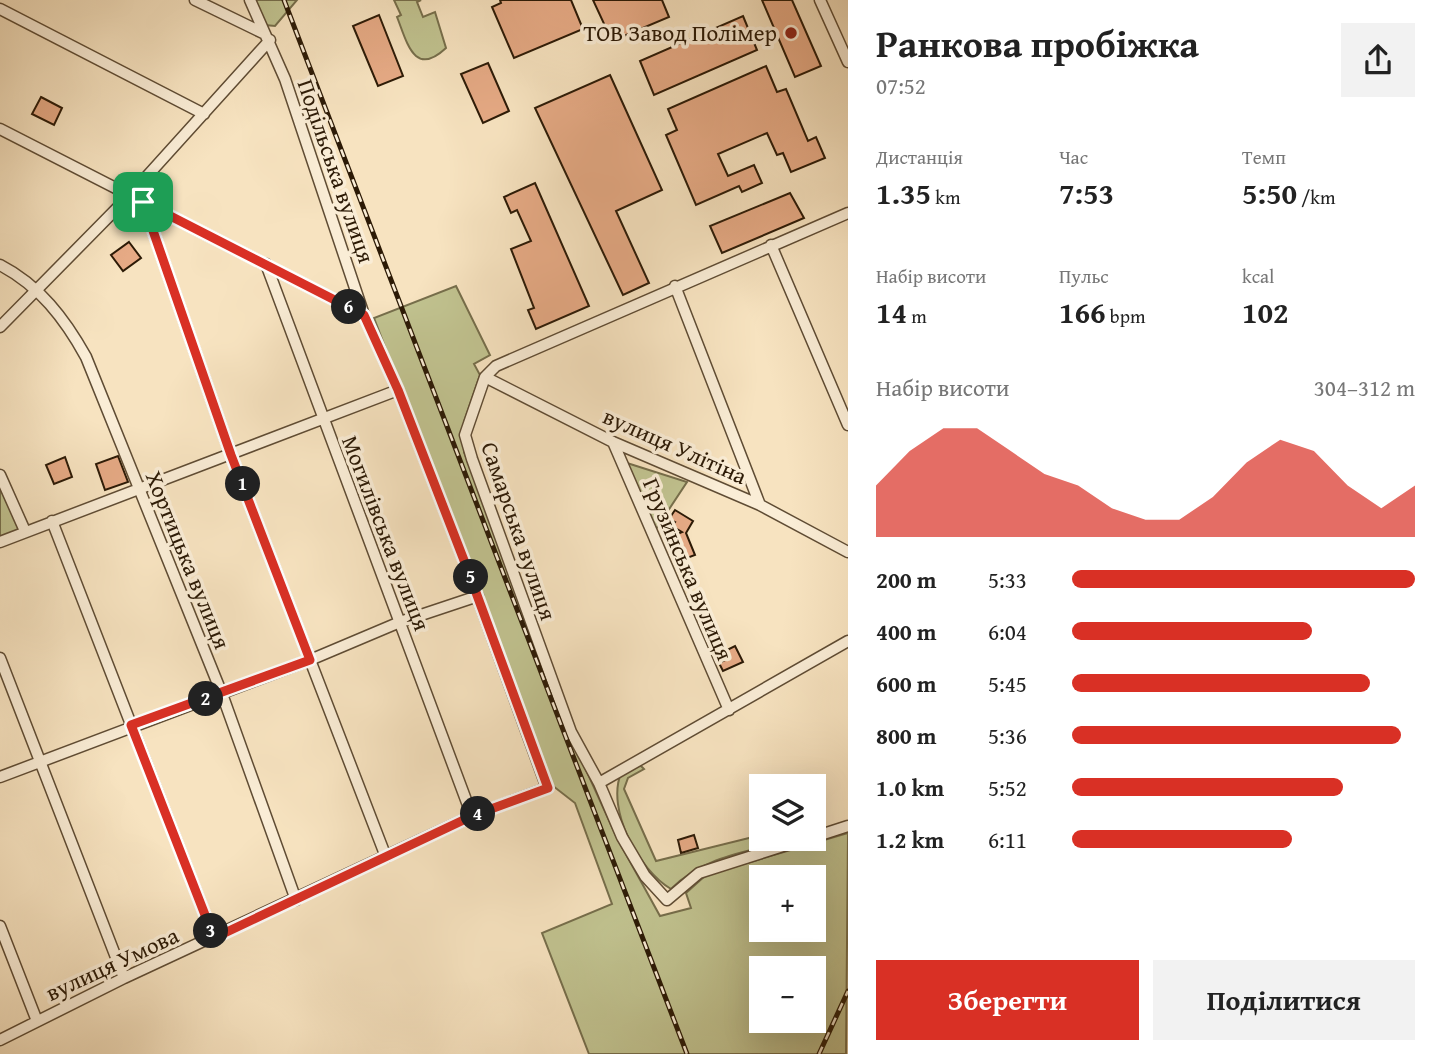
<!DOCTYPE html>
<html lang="uk">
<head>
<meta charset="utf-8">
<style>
	body { margin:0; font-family:"Gentium Book Plus",serif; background:#f2f2f2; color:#222; height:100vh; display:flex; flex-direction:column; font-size:26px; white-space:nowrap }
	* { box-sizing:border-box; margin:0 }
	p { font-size:23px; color:#767676 }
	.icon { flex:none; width:38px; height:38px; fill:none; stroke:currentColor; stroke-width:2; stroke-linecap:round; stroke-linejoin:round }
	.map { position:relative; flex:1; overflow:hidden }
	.panel { display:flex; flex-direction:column; background:#fff; width:595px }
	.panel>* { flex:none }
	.controls { position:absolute; left:749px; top:774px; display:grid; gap:14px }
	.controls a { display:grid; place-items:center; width:77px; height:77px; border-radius:0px; background:#fff; box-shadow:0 7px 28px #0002; font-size:35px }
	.pin { position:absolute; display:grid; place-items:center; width:60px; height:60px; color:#fff; margin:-30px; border-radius:14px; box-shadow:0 4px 10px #0006 }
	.km { position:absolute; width:35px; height:35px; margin:-18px; border-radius:50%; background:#222; color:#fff; font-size:19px; line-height:35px; text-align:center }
	.round { display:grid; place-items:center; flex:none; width:74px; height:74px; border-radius:0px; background:#f2f2f2 }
	.overview { display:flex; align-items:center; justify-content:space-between; height:119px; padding:0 28px }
	h1 { font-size:38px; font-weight:700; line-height:52px }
	.metrics { display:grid; grid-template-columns:repeat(3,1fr); gap:10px; height:119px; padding:7px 28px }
	.metrics div { display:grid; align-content:center }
	.metrics b { font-size:30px; font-weight:700 }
	.metrics small { font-size:19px; font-weight:400 }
	.metrics p { font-size:19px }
	.chart { height:196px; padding:14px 28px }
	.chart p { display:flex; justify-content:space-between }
	.chart svg { width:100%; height:126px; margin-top:7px; fill:#d93025; opacity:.7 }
	.button { display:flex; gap:14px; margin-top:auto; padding:14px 28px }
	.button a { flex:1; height:80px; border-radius:0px; background:#d93025; color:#fff; font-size:28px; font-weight:700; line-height:80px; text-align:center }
	.button a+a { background:#f2f2f2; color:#222 }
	ul { padding:0 28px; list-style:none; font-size:23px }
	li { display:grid; grid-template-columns:112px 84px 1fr; align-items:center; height:52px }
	li i { height:18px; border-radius:9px; background:#d93025 }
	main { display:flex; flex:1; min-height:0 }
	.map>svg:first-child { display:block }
</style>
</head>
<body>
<main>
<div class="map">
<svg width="848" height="1054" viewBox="0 0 848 1054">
	<rect width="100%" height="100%" fill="#f7e3c0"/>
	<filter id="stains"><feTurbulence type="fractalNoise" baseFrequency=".00286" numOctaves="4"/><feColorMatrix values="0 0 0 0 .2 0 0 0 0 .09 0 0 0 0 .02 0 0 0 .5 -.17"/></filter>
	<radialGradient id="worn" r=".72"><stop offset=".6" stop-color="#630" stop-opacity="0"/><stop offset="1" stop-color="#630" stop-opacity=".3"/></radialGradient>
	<path fill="#c1c390" stroke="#766e4b" stroke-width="2" fill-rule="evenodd" d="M 253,0 L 297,0 L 275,26 L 265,25 Z
		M 394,0 L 421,0 L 417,2 L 423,17 L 435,12 L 446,48 C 414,78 407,42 397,17 L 401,15 Z
		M 456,286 L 490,355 L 474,364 L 480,375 L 464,422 L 464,452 L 587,772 L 617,838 L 660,916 L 691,908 L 686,893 L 706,875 L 848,833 L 846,1054 L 589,1054 L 542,933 L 612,904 L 575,803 L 553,786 L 374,318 ZM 761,877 L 814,877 L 814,929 L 761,929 ZM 761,968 L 814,968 L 814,1020 L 761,1020 Z
		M 627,463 L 687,482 L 656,529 Z
		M 0,480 L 21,530 L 0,538 Z
		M 640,765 L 644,769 L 628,778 L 624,789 L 656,861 L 761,835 L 761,838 L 799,838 C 754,851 706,854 671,889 C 639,870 606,810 621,773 Z"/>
	<path fill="#e6aa85" stroke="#2c1a06" stroke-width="2" d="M 500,0 L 571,0 L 583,29 L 514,58 L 492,7 L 501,3 Z
		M 593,0 L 662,0 L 669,17 L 612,41 Z
		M 762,0 L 792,0 L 821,66 L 795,77 Z
		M 379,15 L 403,76 L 378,86 L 353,26 Z
		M 743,16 L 757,50 L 654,95 L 640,61 Z
		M 488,63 L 509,111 L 483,123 L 461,74 Z
		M 766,66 L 777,92 L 786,89 L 808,141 L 816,137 L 825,158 L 791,172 L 783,153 L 777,155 L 767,133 L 718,154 L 728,176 L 754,165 L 762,183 L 742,192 L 739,186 L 696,205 L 666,135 L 677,130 L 668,109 Z
		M 610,75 L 662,190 L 616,211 L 649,283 L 623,295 L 535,108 Z
		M 41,97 L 62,108 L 54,125 L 32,114 Z
		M 535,183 L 589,306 L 536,329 L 528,310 L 534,308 L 511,249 L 531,241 L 517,210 L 511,213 L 504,197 Z
		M 790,193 L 804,218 L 722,253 L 710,226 Z
		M 129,242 L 141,258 L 123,271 L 111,255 Z
		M 118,456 L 128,482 L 105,490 L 96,464 Z
		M 65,457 L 72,477 L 54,484 L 46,465 Z
		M 675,510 L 693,521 L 686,533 L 695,555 L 679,561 L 670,537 L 682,532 L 672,526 L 675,522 L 669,519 Z
		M 735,646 L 743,662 L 723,671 L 719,663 L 725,660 L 721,653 Z
		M 694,835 L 698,848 L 681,853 L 678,840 Z"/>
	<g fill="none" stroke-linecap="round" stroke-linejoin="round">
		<g stroke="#5f4c34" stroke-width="13">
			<path id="minor" d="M 195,0 L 265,34
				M 820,0 L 848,62
				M 0,9 L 204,114
				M 0,129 L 364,315
				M 143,202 L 231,455 L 386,857
				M 771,245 L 848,425
				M 266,264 L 472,816
				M 0,265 C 39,285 65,319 86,357 L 222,694 L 296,900
				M 675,286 L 760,505
				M 0,327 L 130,195 L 270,40
				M 485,377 L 613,442 L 760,505 L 848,552
				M 613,442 L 729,710
				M 0,475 L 25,531
				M 52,521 L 214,938
				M 0,542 L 398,390
				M 0,658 L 124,978
				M 0,777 L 310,660 L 400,622 L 478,596
				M 599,783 L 848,641
				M 814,837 L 848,826
				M 808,838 L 699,873 L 667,900 L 645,876 L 622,837 L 599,783 L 571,732 L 472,459 L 465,435 L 485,377 L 496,366 L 848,213
				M 0,926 L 37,1021
				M 0,1040 L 124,978 L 472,816 L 547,788 L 467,568 L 398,390 L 364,315 L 285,79 L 250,0"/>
		</g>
		<use href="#minor" stroke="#faedd6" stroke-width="10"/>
		<g stroke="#2c1a06" stroke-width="5">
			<path id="rail" d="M 284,0 L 687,1054
				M 819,1054 L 848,991"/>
		</g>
		<use href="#rail" stroke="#faedd6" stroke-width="2.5" stroke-dasharray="8" stroke-linecap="butt"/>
	</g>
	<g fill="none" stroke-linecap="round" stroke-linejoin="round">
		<g stroke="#fff" stroke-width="14">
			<path id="route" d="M 143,202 L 364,315 L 398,390 L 467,568 L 548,788 L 472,816 L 214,938 L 131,725 L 310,660 L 231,455 Z"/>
		</g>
		<use href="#route" stroke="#d93025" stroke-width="9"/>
	</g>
	<circle fill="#8f2418" stroke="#faedd6" stroke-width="2.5" cx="791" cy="33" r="7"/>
	<g text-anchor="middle" stroke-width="7" stroke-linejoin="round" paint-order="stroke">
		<g font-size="23" fill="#2c1a06" stroke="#faedd6" text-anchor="end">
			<text x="777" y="41">ТОВ Завод Полімер</text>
		</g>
		<g font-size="23" fill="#2c1a06" stroke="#faedd6">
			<text transform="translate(336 171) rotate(71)" y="8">Подільська вулиця</text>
			<text transform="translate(675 446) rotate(24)" y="8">вулиця Улітіна</text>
			<text transform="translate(519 531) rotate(71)" y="8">Самарська вулиця</text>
			<text transform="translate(386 533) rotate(69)" y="8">Могилівська вулиця</text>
			<text transform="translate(188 560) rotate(68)" y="8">Хортицька вулиця</text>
			<text transform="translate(688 569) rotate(67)" y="8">Грузинська вулиця</text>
			<text transform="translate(112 964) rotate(-25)" y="8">вулиця Умова</text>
		</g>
	</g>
	<rect width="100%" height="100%" filter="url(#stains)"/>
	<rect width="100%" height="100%" fill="url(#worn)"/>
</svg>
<div class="controls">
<a><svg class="icon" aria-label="layers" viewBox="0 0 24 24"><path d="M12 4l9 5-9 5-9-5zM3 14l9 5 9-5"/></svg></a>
<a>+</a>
<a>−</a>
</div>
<div class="pin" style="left:143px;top:202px;background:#1e9e55"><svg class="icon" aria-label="arrive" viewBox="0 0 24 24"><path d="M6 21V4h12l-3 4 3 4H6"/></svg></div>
<b class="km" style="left:243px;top:484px">1</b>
<b class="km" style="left:206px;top:699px">2</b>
<b class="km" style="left:211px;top:931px">3</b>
<b class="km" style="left:478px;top:814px">4</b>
<b class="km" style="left:471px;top:577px">5</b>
<b class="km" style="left:349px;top:307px">6</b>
</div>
<section class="panel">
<div class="overview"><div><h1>Ранкова пробіжка</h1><p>07:52</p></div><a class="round"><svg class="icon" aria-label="share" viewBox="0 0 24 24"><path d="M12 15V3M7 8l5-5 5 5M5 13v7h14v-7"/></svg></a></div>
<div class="metrics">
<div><p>Дистанція</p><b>1.35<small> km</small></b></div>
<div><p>Час</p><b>7:53</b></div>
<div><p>Темп</p><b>5:50<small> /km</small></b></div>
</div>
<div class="metrics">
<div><p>Набір висоти</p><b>14<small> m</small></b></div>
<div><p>Пульс</p><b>166<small> bpm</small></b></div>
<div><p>kcal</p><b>102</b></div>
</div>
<div class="chart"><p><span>Набір висоти</span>304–312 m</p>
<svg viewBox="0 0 160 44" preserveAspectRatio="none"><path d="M0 44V26L10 14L20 6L30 6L40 14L50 22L60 26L70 34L80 38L90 38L100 30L110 18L120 10L130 14L140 26L150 34L160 26V44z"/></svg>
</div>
<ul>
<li><b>200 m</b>5:33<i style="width:100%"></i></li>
<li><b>400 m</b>6:04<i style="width:70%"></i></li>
<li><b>600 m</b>5:45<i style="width:87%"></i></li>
<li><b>800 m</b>5:36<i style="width:96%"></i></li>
<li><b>1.0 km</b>5:52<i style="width:79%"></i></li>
<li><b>1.2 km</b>6:11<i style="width:64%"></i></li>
</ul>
<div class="button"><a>Зберегти</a><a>Поділитися</a></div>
</section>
</main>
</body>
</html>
